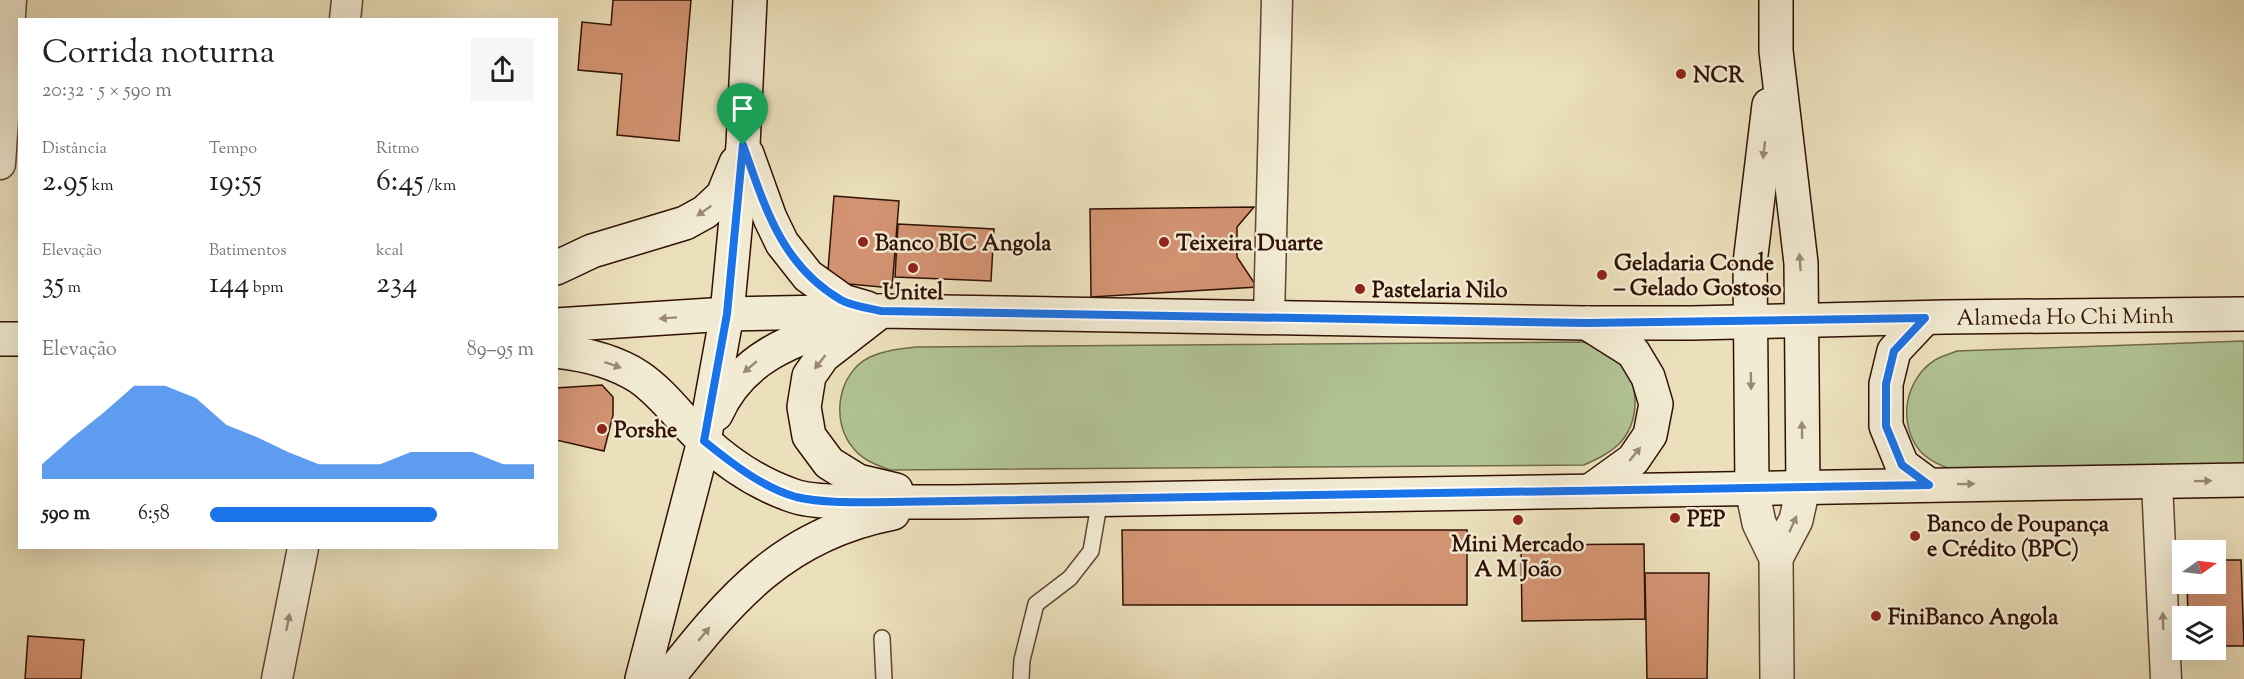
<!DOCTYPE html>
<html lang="pt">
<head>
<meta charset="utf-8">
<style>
	body { margin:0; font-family:"Sorts Mill Goudy",serif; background:#f6f6f6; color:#202124; height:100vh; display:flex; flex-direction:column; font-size:22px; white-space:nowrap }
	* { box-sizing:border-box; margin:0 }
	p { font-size:20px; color:#757577 }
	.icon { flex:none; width:33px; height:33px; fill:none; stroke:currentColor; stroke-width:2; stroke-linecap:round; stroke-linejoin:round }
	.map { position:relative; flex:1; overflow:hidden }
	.panel { position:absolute; left:18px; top:18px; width:540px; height:531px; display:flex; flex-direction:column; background:#fff; border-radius:0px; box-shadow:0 6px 24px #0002 }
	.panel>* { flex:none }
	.needle { width:39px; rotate:76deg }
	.fabs { position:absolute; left:2172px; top:540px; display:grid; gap:12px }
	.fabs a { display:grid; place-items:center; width:54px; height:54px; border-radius:0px; background:#fff; box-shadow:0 6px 24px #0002; font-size:30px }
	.pin { position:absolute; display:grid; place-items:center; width:51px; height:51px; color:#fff; margin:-62px -26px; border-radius:50% 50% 50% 0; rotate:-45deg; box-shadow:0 0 6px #0007 }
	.pin .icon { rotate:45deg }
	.round { display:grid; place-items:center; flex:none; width:63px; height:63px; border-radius:0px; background:#f6f6f6 }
	.overview { display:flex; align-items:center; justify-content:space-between; height:102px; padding:0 24px }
	h1 { font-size:33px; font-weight:600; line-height:45px }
	.stats { display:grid; grid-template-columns:repeat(3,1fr); gap:9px; height:102px; padding:6px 24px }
	.stats div { display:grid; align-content:center }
	.stats b { font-size:30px; font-weight:600 }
	.stats small { font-size:16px; font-weight:400 }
	.stats p { font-size:16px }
	.chart { height:168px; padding:12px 24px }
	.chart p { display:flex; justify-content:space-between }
	.chart svg { width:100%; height:108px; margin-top:6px; fill:#1a73e8; opacity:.7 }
	ul { padding:0 24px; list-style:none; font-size:20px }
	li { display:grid; grid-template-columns:96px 72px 1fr; align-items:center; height:45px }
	li i { height:15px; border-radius:8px; background:#1a73e8 }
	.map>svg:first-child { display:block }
</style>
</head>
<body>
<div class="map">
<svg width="2244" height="679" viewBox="0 0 2244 679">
	<rect width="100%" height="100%" fill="#ebe0bb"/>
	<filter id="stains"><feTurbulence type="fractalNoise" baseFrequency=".00333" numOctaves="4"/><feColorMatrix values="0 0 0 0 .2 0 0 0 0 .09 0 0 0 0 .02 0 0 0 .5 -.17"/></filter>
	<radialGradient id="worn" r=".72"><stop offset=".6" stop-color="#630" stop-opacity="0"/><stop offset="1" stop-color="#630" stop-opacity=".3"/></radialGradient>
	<path fill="#b1c394" stroke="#716a4c" stroke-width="1.5" d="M 2244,341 L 2244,464 L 1957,471 C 1943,467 1930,462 1920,451 C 1897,423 1905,379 1935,360 C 1941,356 1950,354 1957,351 Z
		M 1583,342 C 1590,344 1599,345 1606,349 C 1638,367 1645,416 1620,443 C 1610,453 1597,459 1584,465 L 890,470 C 876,465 863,460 854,449 C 830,422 837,373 870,357 C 885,350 900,349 916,347 Z"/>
	<path fill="#d39372" stroke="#311105" stroke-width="1.5" d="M 613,0 L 691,0 L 679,141 L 617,135 L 622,74 L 578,70 L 582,22 L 611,25 Z
		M 834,196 L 899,201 L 892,288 L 827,282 Z
		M 1254,207 L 1237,227 L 1237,257 L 1257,287 L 1091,297 L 1090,209 Z
		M 898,224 L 994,229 L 991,281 L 895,277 Z
		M 602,385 L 613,397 L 613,415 L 604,451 L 556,440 L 556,388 Z
		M 1122,530 L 1467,530 L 1467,605 L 1123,605 Z
		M 1644,544 L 1645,619 L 1522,621 L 1521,545 Z
		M 2216,560 L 2241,560 L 2244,646 L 2216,646 L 2216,616 L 2188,616 L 2187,584 L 2216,584 Z
		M 1645,573 L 1709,573 L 1707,679 L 1647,679 Z
		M 28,636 L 84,640 L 81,679 L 25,679 Z"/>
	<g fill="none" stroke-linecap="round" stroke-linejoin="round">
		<g stroke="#604532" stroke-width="18">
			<path id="service" d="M 882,638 L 884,679
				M 1021,679 L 1022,660 L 1036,604 L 1070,578 L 1091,551 L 1100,499"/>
		</g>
		<g stroke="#604532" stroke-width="33">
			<path id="minor" d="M 345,20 L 347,0
				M 0,164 L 11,0
				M 1269,317 L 1277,0
				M 2157,482 L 2166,679
				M 277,679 L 303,548"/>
		</g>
		<g stroke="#604532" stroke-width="36">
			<path id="tertiary" d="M 1752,489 L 1759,523 L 1776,558 L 1777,679
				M 1776,558 L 1796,520 L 1803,488"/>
		</g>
		<g stroke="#311105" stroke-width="36">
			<g id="secondary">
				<path d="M 1776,0 L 1776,51 L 1801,263 L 1803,488"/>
				<path d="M 747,154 L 770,218 L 782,243 L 808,276 L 843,301 L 867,308"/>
				<path d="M 556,268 L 592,251 L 685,223 L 705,212 L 723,195 L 736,163"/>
				<path d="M 881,311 L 823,356 L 809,376 L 804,407 L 809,436 L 829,463 L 858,481 L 896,490"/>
				<path d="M 1925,318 L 1894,351 L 1886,384 L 1886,426 L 1902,465 L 1929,485"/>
				<path d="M 1587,323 L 1633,352 L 1648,377 L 1656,404 L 1650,435 L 1633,460 L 1590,491"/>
				<path id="s1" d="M 556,325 L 727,314 L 881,311 L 1586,323 L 1692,323 L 1945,317 L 2244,314"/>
				<path d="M 0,339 L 20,339"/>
				<path d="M 556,351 C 584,354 616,362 639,377 C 664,394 682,421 704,441 C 729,464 761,485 794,496 C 812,502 834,501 853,502 C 886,502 920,502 954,502 L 2244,480"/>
				<path d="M 716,414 C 742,355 795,339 853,320"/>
				<path d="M 1752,489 L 1750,263 L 1769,105"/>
				<path d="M 642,679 L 704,441 L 727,314 L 743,145 L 750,0"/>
				<path d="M 667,679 C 732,597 784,534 893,513"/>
			</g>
		</g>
		<use href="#service" stroke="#f2ebd3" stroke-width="15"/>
		<use href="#minor" stroke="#f2ebd3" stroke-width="30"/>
		<use href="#tertiary" stroke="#f2ebd3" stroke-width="33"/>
		<use href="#secondary" stroke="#f2ebd3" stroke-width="33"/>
	</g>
	<defs><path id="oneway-solid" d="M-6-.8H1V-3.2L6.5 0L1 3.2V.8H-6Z" transform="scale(1.5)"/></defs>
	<g fill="#9b8976">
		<use href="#oneway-solid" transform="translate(1764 150) rotate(97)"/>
		<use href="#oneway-solid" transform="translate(704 211) rotate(145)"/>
		<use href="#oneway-solid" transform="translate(1800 262) rotate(-94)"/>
		<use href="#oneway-solid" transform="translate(668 318) rotate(176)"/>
		<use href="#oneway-solid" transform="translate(820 362) rotate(128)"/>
		<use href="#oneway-solid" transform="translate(613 365) rotate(19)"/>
		<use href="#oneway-solid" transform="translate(750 367) rotate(140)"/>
		<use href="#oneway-solid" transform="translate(1751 381) rotate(89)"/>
		<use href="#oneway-solid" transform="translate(1802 430) rotate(-91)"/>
		<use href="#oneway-solid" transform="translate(1635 454) rotate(-51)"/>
		<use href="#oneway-solid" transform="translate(2203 481) rotate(-1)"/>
		<use href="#oneway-solid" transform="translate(1966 484) rotate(-1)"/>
		<use href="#oneway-solid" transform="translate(1793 524) rotate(-66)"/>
		<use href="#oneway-solid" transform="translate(2163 621) rotate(-92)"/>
		<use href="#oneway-solid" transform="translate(288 622) rotate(-79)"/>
		<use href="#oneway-solid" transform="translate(704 634) rotate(-50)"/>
	</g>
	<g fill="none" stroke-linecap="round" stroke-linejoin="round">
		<g stroke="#fff" stroke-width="12">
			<path id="route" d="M 743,145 C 765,207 781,265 841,300 C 852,306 868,308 881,311 L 1586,323 L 1925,318 L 1894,351 L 1886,384 L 1886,426 L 1902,465 L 1929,485 L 890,502 C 860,502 827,504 796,497 C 763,488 730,462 704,441 L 727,314 Z"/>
		</g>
		<use href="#route" stroke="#1a73e8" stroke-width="8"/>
	</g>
	<g fill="#8f2418" stroke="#f2ebd3" stroke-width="2">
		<circle cx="1681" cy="74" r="6"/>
		<circle cx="863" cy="242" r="6"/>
		<circle cx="1164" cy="242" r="6"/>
		<circle cx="913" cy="268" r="6"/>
		<circle cx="1602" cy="275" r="6"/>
		<circle cx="1360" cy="289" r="6"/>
		<circle cx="602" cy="429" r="6"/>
		<circle cx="1675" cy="518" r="6"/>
		<circle cx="1518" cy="520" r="6"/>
		<circle cx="1915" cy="536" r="6"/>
		<circle cx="1876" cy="616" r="6"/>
	</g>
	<g text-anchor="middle" stroke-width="5" stroke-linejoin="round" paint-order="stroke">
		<g font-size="22" font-weight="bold" fill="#311105" stroke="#f2ebd3" text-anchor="start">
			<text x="1693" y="82">NCR</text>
			<text x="875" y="250">Banco BIC Angola</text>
			<text x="1176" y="250">Teixeira Duarte</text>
			<text x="1614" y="270">Geladaria Conde<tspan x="1614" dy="25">– Gelado Gostoso</tspan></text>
			<text x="1372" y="297">Pastelaria Nilo</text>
			<text x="913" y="299" text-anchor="middle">Unitel</text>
			<text x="614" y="437">Porshe</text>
			<text x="1687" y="526">PEP</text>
			<text x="1927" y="531">Banco de Poupança<tspan x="1927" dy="25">e Crédito (BPC)</tspan></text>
			<text x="1518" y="551" text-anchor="middle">Mini Mercado<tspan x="1518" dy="25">A M João</tspan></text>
			<text x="1888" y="624">FiniBanco Angola</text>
		</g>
		<g font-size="22" fill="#311105" stroke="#f2ebd3">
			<text dy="8" stroke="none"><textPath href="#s1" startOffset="1510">Alameda Ho Chi Minh</textPath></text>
		</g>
	</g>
	<rect width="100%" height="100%" filter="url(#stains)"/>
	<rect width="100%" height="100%" fill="url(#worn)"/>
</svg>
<div class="fabs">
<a><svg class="needle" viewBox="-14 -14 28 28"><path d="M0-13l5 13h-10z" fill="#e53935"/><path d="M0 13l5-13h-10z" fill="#757577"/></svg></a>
<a><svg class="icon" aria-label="layers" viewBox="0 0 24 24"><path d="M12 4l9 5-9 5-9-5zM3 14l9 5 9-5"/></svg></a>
</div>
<div class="pin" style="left:743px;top:145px;background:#1e9e55"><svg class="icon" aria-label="arrive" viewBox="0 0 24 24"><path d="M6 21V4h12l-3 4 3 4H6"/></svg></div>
<section class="panel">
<div class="overview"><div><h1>Corrida noturna</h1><p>20:32 · 5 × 590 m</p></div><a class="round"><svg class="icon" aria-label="share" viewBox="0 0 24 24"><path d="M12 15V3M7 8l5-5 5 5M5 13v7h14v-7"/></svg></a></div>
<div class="stats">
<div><p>Distância</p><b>2.95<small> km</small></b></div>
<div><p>Tempo</p><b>19:55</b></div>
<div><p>Ritmo</p><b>6:45<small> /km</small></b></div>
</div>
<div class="stats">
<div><p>Elevação</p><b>35<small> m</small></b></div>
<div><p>Batimentos</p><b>144<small> bpm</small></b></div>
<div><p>kcal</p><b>234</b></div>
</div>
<div class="chart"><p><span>Elevação</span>89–95 m</p>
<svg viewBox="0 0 160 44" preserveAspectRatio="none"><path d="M0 44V38L10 27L20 17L30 6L40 6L50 11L60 22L70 27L80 33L90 38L100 38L110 38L120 33L130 33L140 33L150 38L160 38V44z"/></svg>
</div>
<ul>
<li><b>590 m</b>6:58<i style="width:70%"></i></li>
</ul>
</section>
</div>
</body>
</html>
